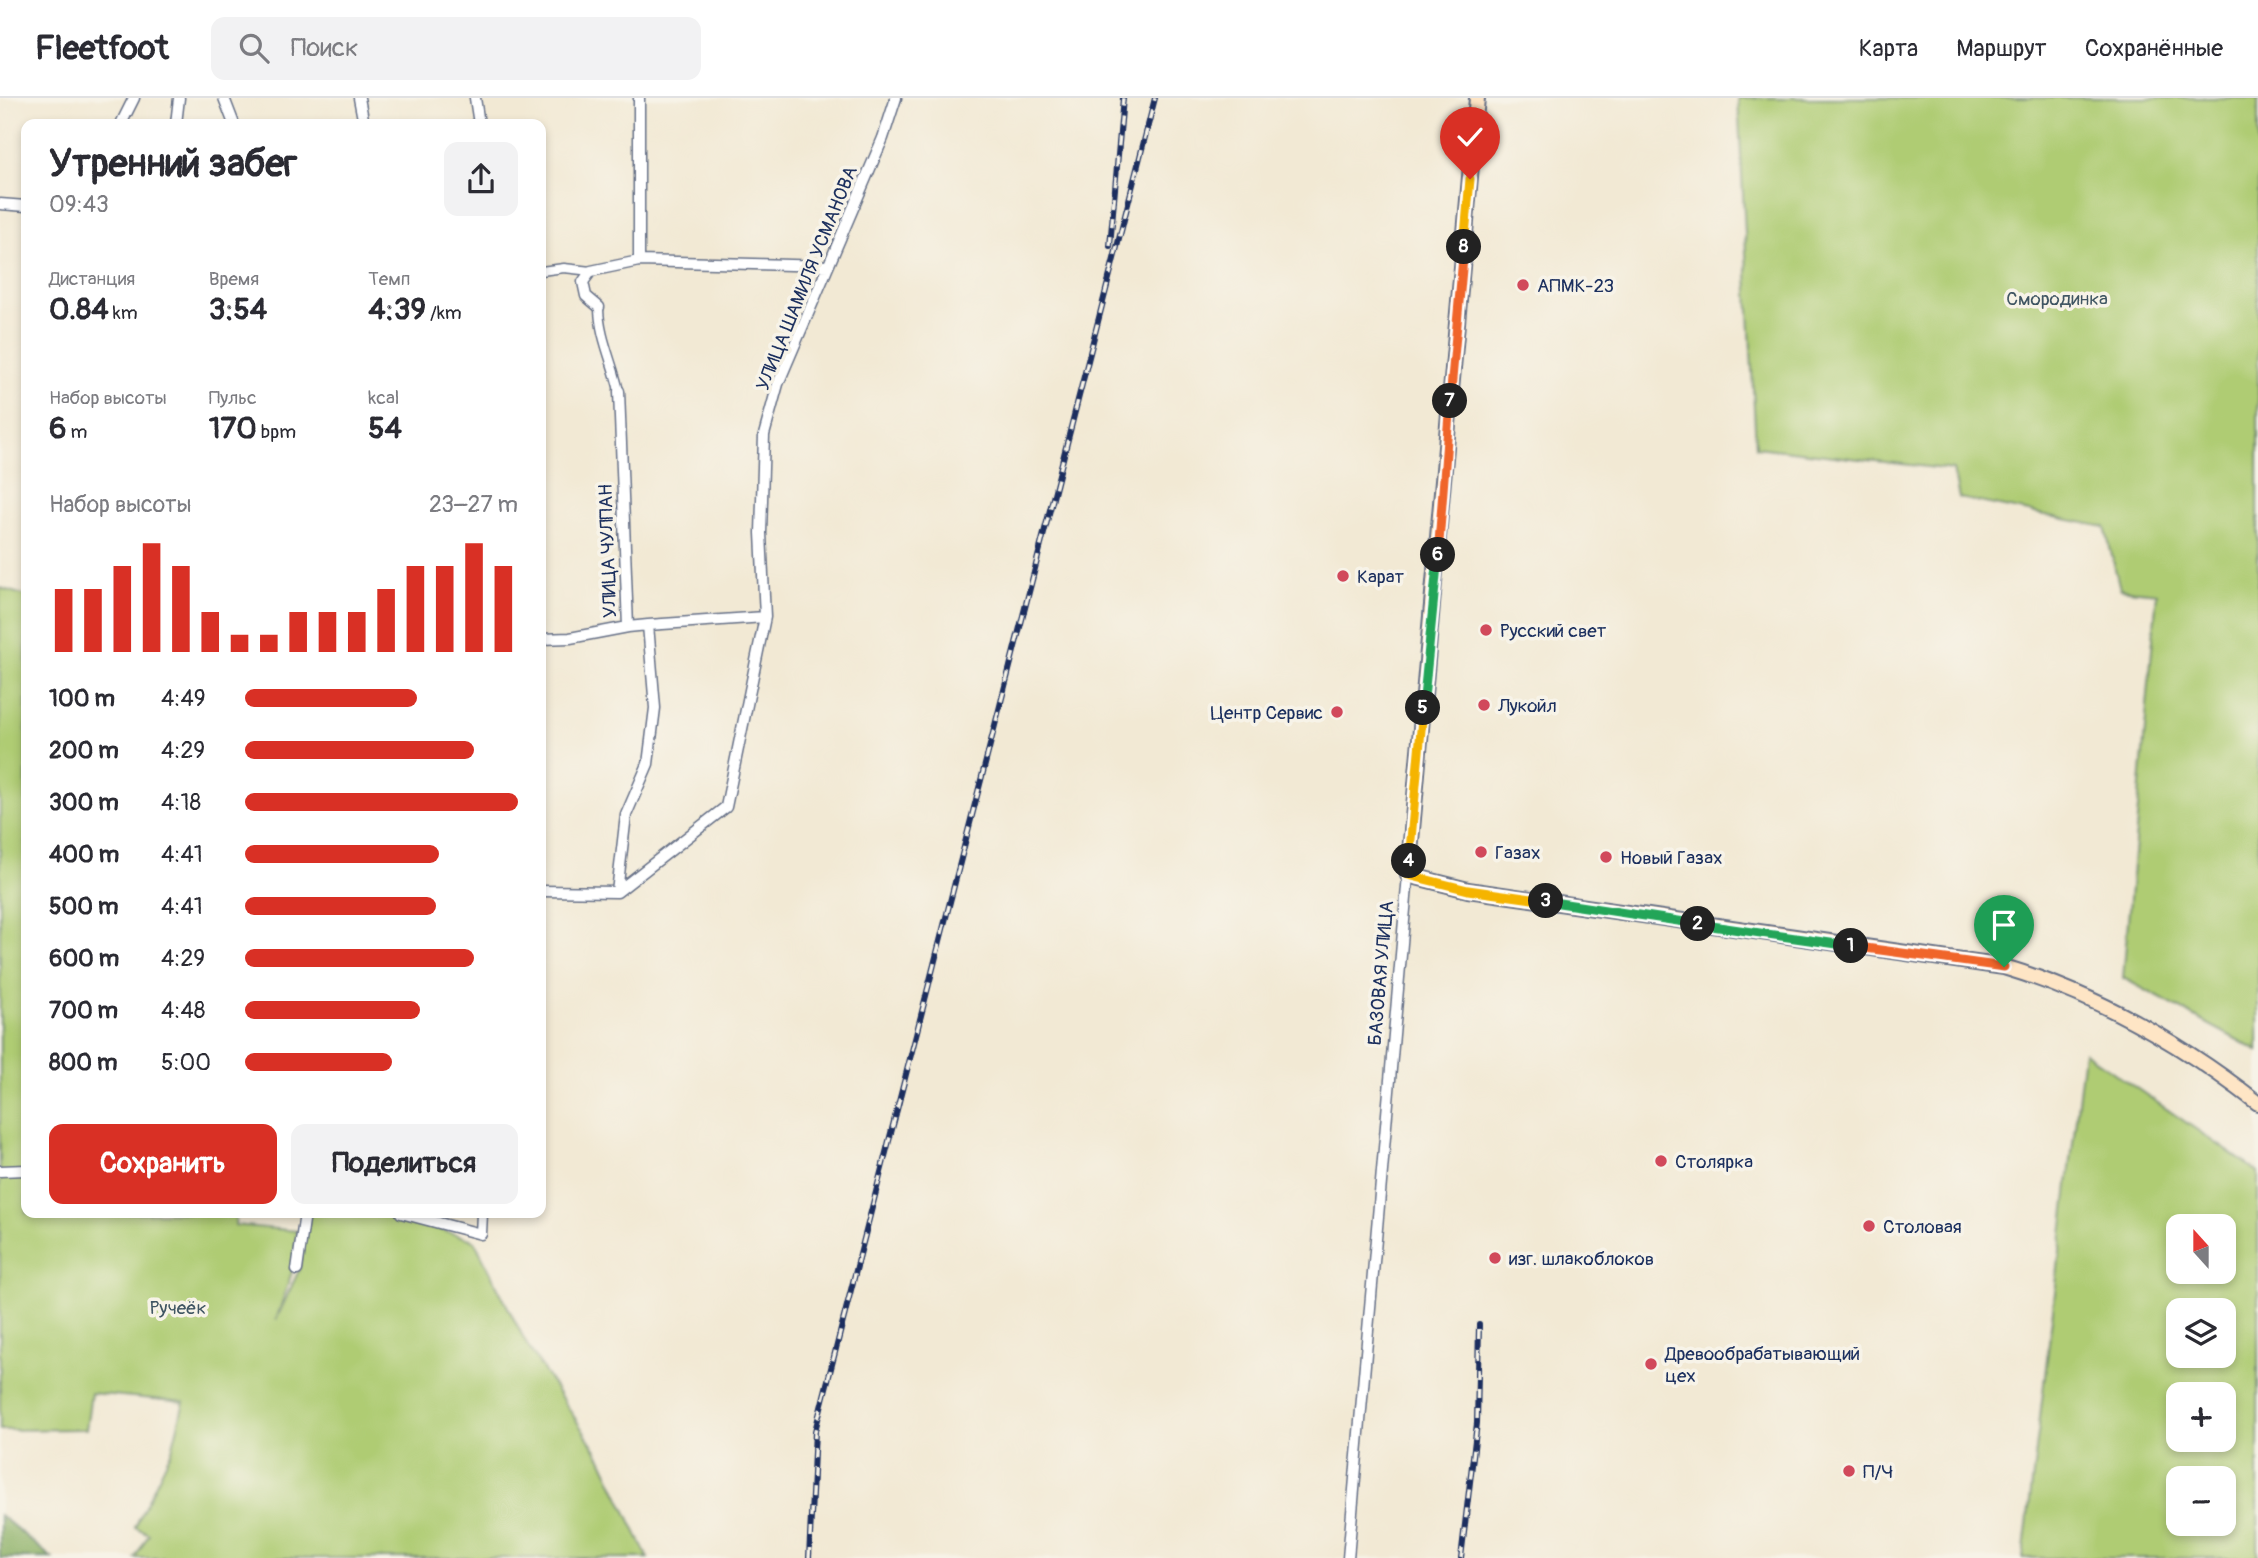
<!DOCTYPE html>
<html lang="ru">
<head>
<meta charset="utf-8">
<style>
	body { margin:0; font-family:Pangolin,sans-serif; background:#f2f2f3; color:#2b2b33; height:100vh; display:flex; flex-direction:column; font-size:26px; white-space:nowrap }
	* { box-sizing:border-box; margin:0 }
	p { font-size:23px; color:#7c7c81 }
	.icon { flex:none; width:38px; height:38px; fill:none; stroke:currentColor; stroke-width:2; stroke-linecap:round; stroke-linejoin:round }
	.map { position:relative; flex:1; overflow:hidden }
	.details { position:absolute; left:21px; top:21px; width:525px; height:1099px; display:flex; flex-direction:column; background:#fff; border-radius:14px; box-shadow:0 4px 10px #0003 }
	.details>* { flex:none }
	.needle { width:46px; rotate:339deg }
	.buttons { position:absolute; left:2166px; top:1116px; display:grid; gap:14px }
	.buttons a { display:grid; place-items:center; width:70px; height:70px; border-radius:14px; background:#fff; box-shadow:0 4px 10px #0003; font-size:35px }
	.pin { position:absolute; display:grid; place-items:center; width:60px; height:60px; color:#fff; margin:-72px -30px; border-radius:50% 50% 50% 0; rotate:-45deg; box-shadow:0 0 7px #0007 }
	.pin .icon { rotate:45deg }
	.km { position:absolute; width:35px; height:35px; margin:-18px; border-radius:50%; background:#222; color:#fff; font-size:19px; line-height:35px; text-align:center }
	.round { display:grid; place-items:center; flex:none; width:74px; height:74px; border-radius:14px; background:#f2f2f3 }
	.overview { display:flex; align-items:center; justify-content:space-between; height:119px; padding:0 28px }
	h1 { font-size:38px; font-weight:700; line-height:52px }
	.figures { display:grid; grid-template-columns:repeat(3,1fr); gap:10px; height:119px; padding:7px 28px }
	.figures div { display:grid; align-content:center }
	.figures b { font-size:30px; font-weight:700 }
	.figures small { font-size:19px; font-weight:400 }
	.figures p { font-size:19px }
	.chart { height:196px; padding:14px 28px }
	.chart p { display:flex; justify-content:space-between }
	.chart svg { width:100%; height:126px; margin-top:7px; stroke:#d93025; stroke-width:6 }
	.primary-button { display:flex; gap:14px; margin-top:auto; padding:14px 28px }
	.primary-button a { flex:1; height:80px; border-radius:14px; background:#d93025; color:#fff; font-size:28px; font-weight:700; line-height:80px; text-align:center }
	.primary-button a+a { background:#f2f2f3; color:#2b2b33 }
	ul { padding:0 28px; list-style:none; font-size:23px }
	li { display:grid; grid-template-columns:112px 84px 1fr; align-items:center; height:52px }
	li i { height:18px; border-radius:9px; background:#d93025 }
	header { display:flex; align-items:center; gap:42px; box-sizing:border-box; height:98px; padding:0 35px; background:#fff; border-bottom:2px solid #e1e1e2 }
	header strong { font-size:33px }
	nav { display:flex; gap:38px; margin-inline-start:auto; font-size:24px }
	.search { width:490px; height:63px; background:#f2f2f3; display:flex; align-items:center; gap:18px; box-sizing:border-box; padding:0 24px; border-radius:14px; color:#7c7c81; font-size:26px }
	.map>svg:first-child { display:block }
</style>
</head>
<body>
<header>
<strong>Fleetfoot</strong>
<div class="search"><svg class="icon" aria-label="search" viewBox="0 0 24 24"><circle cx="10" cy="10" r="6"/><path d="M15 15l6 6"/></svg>Поиск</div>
<nav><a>Карта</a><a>Маршрут</a><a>Сохранённые</a></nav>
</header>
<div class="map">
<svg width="2258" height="1460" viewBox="0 0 2258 1460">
	<rect width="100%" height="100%" fill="#f7f3e8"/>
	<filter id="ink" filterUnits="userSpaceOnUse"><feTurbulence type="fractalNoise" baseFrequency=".0143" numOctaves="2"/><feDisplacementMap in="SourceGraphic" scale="14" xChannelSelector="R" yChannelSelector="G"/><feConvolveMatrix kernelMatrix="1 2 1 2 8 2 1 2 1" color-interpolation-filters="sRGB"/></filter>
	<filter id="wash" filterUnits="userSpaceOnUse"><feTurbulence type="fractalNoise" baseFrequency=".00686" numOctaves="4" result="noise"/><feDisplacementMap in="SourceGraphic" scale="28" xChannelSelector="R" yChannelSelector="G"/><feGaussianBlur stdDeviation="1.57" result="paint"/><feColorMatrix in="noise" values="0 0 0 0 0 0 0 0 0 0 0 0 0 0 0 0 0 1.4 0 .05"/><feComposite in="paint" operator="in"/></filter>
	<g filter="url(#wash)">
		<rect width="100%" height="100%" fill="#f2e9d4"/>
		<path fill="#afcc73" stroke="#657e68" stroke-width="2" fill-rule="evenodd" d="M 1738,0 L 2258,0 L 2258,953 L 2123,880 L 2157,495 L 2120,491 L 2105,429 L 1959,400 L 1953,372 L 1756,349 Z
			M 0,490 L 26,498 L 26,1115 L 236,1115 L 235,1127 L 297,1133 L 293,1171 L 276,1222 L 299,1172 L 309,1115 L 385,1115 L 474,1142 L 527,1247 L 601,1360 L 648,1460 L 135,1460 L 149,1436 L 135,1429 L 172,1352 L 184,1304 L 91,1295 L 86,1331 L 0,1332 Z
			M 2084,954 L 2258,1074 L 2258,1460 L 2023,1460 ZM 2179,1129 L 2224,1129 L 2224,1174 L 2179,1174 ZM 2179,1213 L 2224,1213 L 2224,1258 L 2179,1258 ZM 2179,1297 L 2224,1297 L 2224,1342 L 2179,1342 ZM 2179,1381 L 2224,1381 L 2224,1426 L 2179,1426 Z"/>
		<path fill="#8bb065" stroke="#537062" stroke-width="2" d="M 0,1417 L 52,1460 L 0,1460 Z"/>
	</g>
	<g filter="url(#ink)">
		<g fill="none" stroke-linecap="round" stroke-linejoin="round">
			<g stroke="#667087" stroke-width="11">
				<path id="pedestrian" d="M 541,173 L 564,170 L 591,173
					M 599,209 C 599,238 613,265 619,293"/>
			</g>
			<g stroke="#667087" stroke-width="13">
				<path id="minor" d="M 224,0 L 234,26
					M 359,0 L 364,26
					M 475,0 L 479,26
					M 121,26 L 134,0
					M 176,26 L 179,0
					M 0,106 L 26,108
					M 639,163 L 639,0
					M 599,209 L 586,198 L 583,184 L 591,173 L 639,163 L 828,168
					M 648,527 L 765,519
					M 541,541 L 570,540 L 628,529
					M 541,793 L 617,794 L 726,709 L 765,519 L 761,435 L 764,337 L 778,286 L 883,40 L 896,0
					M 617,794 L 626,717 L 648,666 L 655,610 L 648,527 L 628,529 L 619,293
					M 0,1073 L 26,1072
					M 401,1115 L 481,1136 L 482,1115
					M 297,1172 L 305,1115
					M 1348,1460 L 1408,777"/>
			</g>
			<g stroke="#667087" stroke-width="18">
				<path id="secondary" d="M 1477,0 L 1408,777 L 1468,792 L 2004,869 C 2098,897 2181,945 2258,1005"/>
			</g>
			<use href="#pedestrian" stroke="#fff" stroke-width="8"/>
			<use href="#minor" stroke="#fff" stroke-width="10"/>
			<use href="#secondary" stroke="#fee5c5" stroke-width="14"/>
			<g stroke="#1b2f5e" stroke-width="6">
				<path id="rail" d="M 1110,148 L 1123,0
					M 809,1460 L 815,1333 L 1155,0
					M 1461,1460 L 1477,1325 L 1479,1227"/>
			</g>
			<use href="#rail" stroke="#f7f3e8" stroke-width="3.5" stroke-dasharray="10" stroke-linecap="butt"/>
		</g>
	</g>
	<g fill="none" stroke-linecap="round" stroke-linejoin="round" filter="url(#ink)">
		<g stroke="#fff" stroke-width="14">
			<path id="split-1" d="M 1851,848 L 2004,869"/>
		</g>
		<g stroke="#fff" stroke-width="14">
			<path id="split-2" d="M 1698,826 L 1851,848"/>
		</g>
		<g stroke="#fff" stroke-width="14">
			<path id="split-3" d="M 1546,803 L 1698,826"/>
		</g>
		<g stroke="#fff" stroke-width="14">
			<path id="split-4" d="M 1409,763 L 1408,777 L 1468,792 L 1546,803"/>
		</g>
		<g stroke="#fff" stroke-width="14">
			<path id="split-5" d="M 1409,763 L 1423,610"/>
		</g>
		<g stroke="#fff" stroke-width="14">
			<path id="split-6" d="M 1423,610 L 1438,457"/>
		</g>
		<g stroke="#fff" stroke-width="14">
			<path id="split-7" d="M 1438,457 L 1450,303"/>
		</g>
		<g stroke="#fff" stroke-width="14">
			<path id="split-8" d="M 1450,303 L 1464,149"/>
		</g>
		<g stroke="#fff" stroke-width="14">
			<path id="split-9" d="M 1464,149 L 1470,81"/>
		</g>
		<use href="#split-1" stroke="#f0652b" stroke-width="9"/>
		<use href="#split-2" stroke="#22a559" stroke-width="9"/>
		<use href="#split-3" stroke="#22a559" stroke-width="9"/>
		<use href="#split-4" stroke="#f5b400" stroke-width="9"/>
		<use href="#split-5" stroke="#f5b400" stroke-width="9"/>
		<use href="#split-6" stroke="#22a559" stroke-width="9"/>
		<use href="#split-7" stroke="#f0652b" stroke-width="9"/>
		<use href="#split-8" stroke="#f0652b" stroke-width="9"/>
		<use href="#split-9" stroke="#f5b400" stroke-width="9"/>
	</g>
	<g fill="#d1495b" stroke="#f7f3e8" stroke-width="2.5">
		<circle cx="1523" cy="187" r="7"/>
		<circle cx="1343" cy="478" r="7"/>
		<circle cx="1486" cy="532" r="7"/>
		<circle cx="1484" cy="607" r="7"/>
		<circle cx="1337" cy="614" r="7"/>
		<circle cx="1481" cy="754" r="7"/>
		<circle cx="1606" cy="759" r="7"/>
		<circle cx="1661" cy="1063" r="7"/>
		<circle cx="1869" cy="1128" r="7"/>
		<circle cx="1495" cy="1160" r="7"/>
		<circle cx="1651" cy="1266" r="7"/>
		<circle cx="1849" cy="1373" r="7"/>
	</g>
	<g text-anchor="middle" stroke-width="7" stroke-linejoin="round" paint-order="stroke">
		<g font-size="19" fill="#1b2f5e" stroke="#f7f3e8">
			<text transform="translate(806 180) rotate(-68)" y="7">УЛИЦА ШАМИЛЯ УСМАНОВА</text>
			<text transform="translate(607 453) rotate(-92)" y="7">УЛИЦА ЧУЛПАН</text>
			<text transform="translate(1380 875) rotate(-85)" y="7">БАЗОВАЯ УЛИЦА</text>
		</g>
		<g font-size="19" fill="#1b2f5e" stroke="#f7f3e8" text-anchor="start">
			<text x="1537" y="194">АПМК-23</text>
			<text x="1357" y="485">Карат</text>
			<text x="1500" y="539">Русский свет</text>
			<text x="1498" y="614">Лукойл</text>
			<text x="1323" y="621" text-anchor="end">Центр Сервис</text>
			<text x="1495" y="761">Газах</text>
			<text x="1620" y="766">Новый Газах</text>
			<text x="1675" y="1070">Столярка</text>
			<text x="1883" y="1135">Столовая</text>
			<text x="1509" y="1167">изг. шлакоблоков</text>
			<text x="1665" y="1262">Древообрабатывающий<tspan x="1665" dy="22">цех</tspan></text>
			<text x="1863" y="1380">П/Ч</text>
		</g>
		<g font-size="19" fill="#405663" stroke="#f7f3e8">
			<text x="2057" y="207">Смородинка</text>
			<text x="178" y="1216">Ручеёк</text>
		</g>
	</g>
</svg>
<div class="buttons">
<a><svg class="needle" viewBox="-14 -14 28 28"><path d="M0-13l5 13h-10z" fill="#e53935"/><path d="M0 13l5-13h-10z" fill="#7c7c81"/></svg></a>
<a><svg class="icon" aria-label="layers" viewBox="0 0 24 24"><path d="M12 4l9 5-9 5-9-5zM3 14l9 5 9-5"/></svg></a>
<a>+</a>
<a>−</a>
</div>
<div class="pin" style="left:2004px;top:869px;background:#1e9e55"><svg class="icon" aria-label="arrive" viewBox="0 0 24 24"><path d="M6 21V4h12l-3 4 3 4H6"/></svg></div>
<div class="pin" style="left:1470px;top:81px;background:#d93025"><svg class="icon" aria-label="check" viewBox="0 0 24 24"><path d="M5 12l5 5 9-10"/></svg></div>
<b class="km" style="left:1851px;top:848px">1</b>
<b class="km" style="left:1698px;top:826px">2</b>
<b class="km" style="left:1546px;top:803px">3</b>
<b class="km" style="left:1409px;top:763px">4</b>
<b class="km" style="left:1423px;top:610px">5</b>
<b class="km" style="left:1438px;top:457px">6</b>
<b class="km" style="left:1450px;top:303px">7</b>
<b class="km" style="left:1464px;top:149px">8</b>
<section class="details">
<div class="overview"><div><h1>Утренний забег</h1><p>09:43</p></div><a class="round"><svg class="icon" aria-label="share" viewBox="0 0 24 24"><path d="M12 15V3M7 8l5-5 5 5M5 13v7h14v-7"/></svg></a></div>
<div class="figures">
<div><p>Дистанция</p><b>0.84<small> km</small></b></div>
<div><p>Время</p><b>3:54</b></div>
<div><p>Темп</p><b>4:39<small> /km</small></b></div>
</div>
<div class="figures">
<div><p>Набор высоты</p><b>6<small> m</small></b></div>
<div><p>Пульс</p><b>170<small> bpm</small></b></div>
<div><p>kcal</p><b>54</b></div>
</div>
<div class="chart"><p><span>Набор высоты</span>23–27 m</p>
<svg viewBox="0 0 160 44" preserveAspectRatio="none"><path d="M5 44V22M15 44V22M25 44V14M35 44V6M45 44V14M55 44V30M65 44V38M75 44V38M85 44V30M95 44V30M105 44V30M115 44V22M125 44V14M135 44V14M145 44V6M155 44V14"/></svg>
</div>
<ul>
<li><b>100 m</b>4:49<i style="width:63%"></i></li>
<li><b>200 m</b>4:29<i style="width:84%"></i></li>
<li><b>300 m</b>4:18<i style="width:100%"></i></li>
<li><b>400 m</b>4:41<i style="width:71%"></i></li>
<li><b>500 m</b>4:41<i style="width:70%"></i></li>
<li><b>600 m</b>4:29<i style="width:84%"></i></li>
<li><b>700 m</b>4:48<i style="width:64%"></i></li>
<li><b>800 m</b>5:00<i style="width:54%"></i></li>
</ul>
<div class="primary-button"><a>Сохранить</a><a>Поделиться</a></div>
</section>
</div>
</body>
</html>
